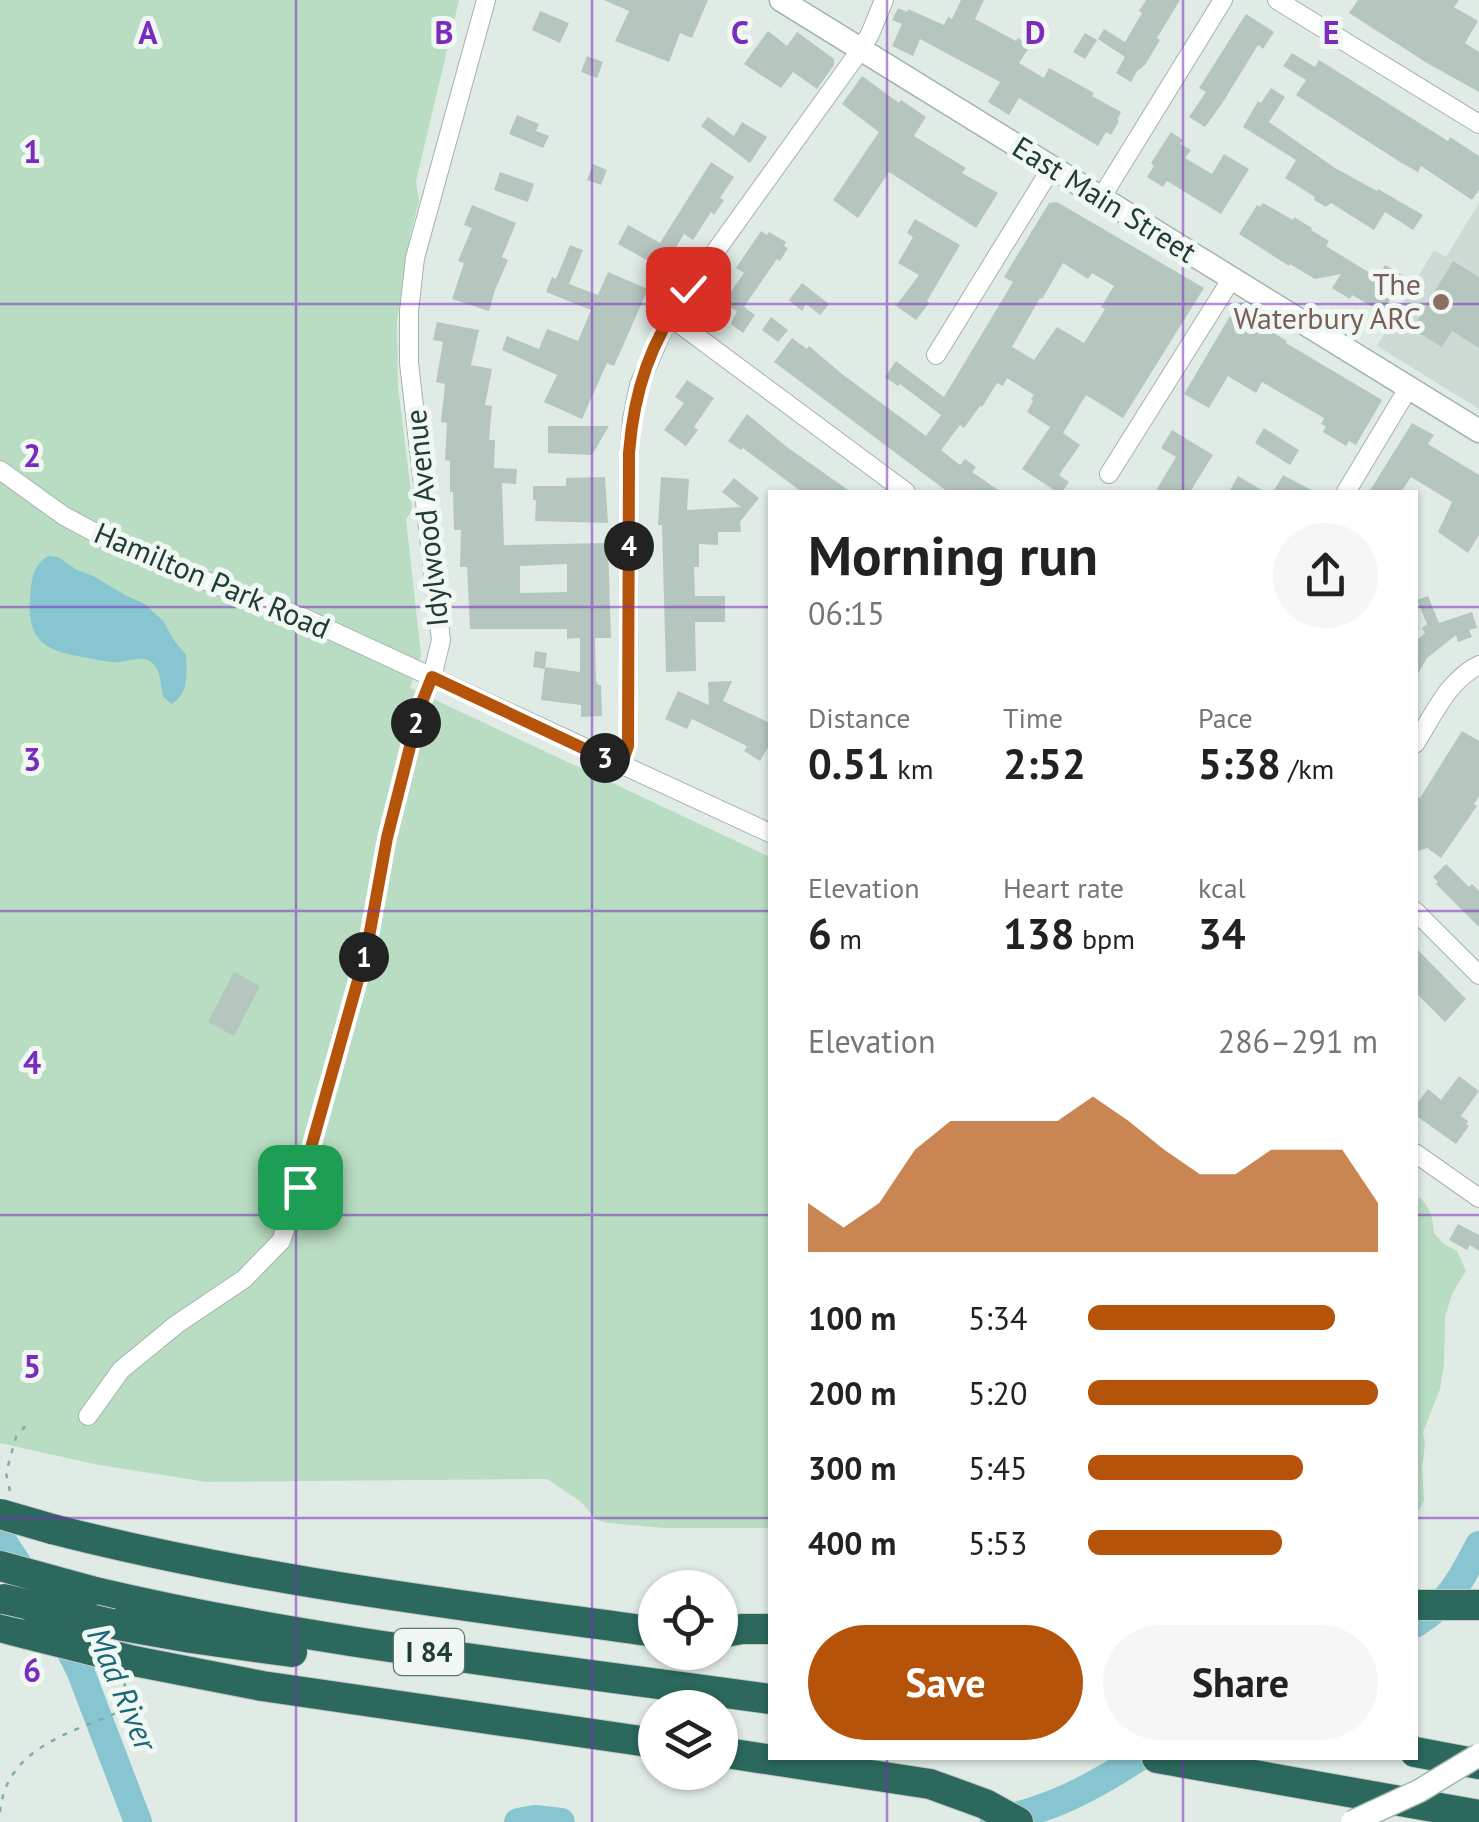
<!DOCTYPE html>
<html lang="en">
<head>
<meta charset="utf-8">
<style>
	body { margin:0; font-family:"PT Sans",sans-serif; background:#f6f6f6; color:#222; height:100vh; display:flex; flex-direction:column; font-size:38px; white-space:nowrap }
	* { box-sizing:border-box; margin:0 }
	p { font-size:32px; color:#767676 }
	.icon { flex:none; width:55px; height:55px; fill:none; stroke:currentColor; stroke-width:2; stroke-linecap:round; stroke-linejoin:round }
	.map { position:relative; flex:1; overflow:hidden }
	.side { position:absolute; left:768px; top:490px; width:650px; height:1270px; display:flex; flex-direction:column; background:#fff; border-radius:0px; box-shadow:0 2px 8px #0004 }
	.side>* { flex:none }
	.fabs { position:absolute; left:638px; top:1570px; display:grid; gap:20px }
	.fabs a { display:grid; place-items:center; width:100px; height:100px; border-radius:50%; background:#fff; box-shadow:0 2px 8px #0004; font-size:50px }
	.pin { position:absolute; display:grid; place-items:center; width:85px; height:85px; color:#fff; margin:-42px; border-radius:20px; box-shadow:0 5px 15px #0006 }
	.km { position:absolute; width:50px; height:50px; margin:-25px; border-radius:50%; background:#222; color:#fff; font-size:28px; line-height:50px; text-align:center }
	.round { display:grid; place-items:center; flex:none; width:105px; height:105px; border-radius:52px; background:#f6f6f6 }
	.head { display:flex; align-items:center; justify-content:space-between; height:170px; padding:0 40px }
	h1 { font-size:55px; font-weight:700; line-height:75px }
	.stats { display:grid; grid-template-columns:repeat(3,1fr); gap:15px; height:170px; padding:10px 40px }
	.stats div { display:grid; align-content:center }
	.stats b { font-size:42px; font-weight:700 }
	.stats small { font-size:28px; font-weight:400 }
	.stats p { font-size:28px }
	.chart { height:280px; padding:20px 40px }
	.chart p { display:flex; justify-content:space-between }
	.chart svg { width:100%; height:180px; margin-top:10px; fill:#b45309; opacity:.7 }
	.primary-button { display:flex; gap:20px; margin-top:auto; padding:20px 40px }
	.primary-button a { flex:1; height:115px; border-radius:60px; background:#b45309; color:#fff; font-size:40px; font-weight:700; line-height:115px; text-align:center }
	.primary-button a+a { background:#f6f6f6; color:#222 }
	ul { padding:0 40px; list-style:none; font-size:32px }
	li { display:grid; grid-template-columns:160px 120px 1fr; align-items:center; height:75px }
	li i { height:25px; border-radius:12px; background:#b45309 }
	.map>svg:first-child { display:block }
</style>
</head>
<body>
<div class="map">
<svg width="1479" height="1822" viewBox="0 0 1479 1822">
	<rect width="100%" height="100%" fill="#e0ebe6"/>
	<path fill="#cedbd5" d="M 1479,203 L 1479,409 L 1377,346 L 1434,250 L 1446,257 Z"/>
	<path fill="#b9ddc2" d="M 0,0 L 459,0 L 416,181 L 419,201 L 410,236 L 397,320 L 398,387 L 410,483 L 412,512 L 406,519 L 421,655 L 410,688 L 770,857 L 770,1528 L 665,1528 L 608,1523 L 597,1520 L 580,1501 L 547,1479 L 206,1482 L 94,1464 L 0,1443 Z
		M 1415,1198 L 1420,1198 C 1431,1208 1433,1219 1434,1233 L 1444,1244 L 1457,1251 L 1466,1271 L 1452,1294 L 1445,1317 L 1444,1365 L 1440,1389 L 1423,1432 L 1425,1445 L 1422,1468 L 1424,1501 L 1419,1511 L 1415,1512 Z"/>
	<path fill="#87c6d1" d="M 48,556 L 58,557 L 77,570 L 93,576 L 127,596 L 145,604 L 164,622 L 173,639 L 186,655 C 187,673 189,695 171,704 L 163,696 C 160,684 162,670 150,661 C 141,656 129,661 120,662 C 109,663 99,660 89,658 C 40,651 25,638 31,588 C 32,575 36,563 48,556 Z"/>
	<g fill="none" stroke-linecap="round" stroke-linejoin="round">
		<path stroke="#87c6d1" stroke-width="28" d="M 0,1537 L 31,1584
			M 1415,1624 C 1450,1602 1461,1580 1479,1545
			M 59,1629 L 80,1670 L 138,1822
			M 994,1821 C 1050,1810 1090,1789 1138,1758
			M 518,1822 L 535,1819 L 561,1822"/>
	</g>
	<path fill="#b5c6bf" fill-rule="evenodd" d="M 604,0 L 708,0 L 692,38 L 680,33 L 669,62 L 615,41 L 629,11 Z
		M 961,0 L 984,0 L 975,19 L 1016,41 L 1018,38 L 1030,46 L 1019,63 L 1044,78 L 1049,68 L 1094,93 L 1092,96 L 1121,112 L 1117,120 L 1119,121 L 1111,135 L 1106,132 L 1098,146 L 1019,98 L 1009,115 L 988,102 L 1000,82 L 920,39 L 913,56 L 892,46 L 902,24 L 892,20 L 898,8 L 907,12 L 908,9 L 944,25 L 948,17 L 952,19 Z
		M 1146,0 L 1180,0 L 1157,38 L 1160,40 L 1145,65 L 1137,71 L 1131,82 L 1116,73 L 1125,57 L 1098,39 L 1104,29 L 1125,42 L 1142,13 L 1139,11 Z
		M 1358,0 L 1459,0 L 1454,7 L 1478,21 L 1465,43 L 1479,52 L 1479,92 L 1427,63 L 1349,13 Z
		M 540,11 L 569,23 L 560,43 L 532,30 Z
		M 1246,14 L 1274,32 L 1263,49 L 1258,45 L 1223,102 L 1205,127 L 1189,117 L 1206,92 L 1199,88 L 1201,85 Z
		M 768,31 L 787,46 L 797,32 L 834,59 L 834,65 L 817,89 L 793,72 L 781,88 L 744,64 Z
		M 1085,33 L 1097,40 L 1085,59 L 1073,52 Z
		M 1292,53 L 1315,67 L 1319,60 L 1448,141 L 1450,137 L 1479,156 L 1479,190 L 1472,200 L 1421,166 L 1418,172 L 1400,162 L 1296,95 L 1306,80 L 1283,66 Z
		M 587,56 L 603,62 L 597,78 L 581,72 Z
		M 862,76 L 899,103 L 901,100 L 926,117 L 914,136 L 966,168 L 962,173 L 998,193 L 976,228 L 889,172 L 858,218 L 833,200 L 879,132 L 842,104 Z
		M 1271,88 L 1285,97 L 1269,122 L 1335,168 L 1377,191 L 1378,189 L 1423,215 L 1413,230 L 1385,212 L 1374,230 L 1331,203 L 1326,207 L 1314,200 L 1315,197 L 1285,178 L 1296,160 L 1243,127 L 1258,101 L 1261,103 Z
		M 517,115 L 539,124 L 536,131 L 549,136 L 543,148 L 509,134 Z
		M 708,117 L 734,136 L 742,122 L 767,137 L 750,163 L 701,126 Z
		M 1171,132 L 1183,140 L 1180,144 L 1191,150 L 1185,158 L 1212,174 L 1224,154 L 1249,169 L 1221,214 L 1167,181 L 1163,187 L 1147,177 L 1154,166 L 1151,163 Z
		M 711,162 L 734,177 L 720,198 L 724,200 L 714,215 L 711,212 L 693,240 L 684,234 L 663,269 L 618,244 L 628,225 L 660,243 Z
		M 593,164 L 607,170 L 601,185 L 587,180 Z
		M 500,172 L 534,184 L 528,202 L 494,190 Z
		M 1057,202 L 1204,288 L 1123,418 L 1086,395 L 1063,433 L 1080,445 L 1059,475 L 1069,482 L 1062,492 L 1057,492 L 1022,469 L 1050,427 L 1027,412 L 1033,401 L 1031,399 L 1034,395 L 1007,378 L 1003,386 L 997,383 L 982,407 L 980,406 L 964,428 L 960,425 L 941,450 L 960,465 L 965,459 L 976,467 L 972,472 L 1001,492 L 948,492 L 774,362 L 792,338 L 807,349 L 809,346 L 842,374 L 926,436 L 941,415 L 900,384 L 898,386 L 885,377 L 896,361 L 944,397 L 1013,282 L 1004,277 L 1049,203 ZM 1063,263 L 1088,279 L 1092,273 L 1114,286 L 1101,307 L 1105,309 L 1084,343 L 1057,327 L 1034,360 L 1012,347 L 1040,298 L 1042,299 Z
		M 1263,203 L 1293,220 L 1294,217 L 1312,228 L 1311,230 L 1329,241 L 1326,246 L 1378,278 L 1385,265 L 1404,276 L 1384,311 L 1382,309 L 1380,311 L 1352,295 L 1350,299 L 1332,288 L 1341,274 L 1315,279 L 1290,264 L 1289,266 L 1239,234 L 1257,205 L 1260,207 Z
		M 472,205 L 516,223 L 502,257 L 508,260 L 495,290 L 489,311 L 452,299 L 464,263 L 458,261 L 472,228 L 464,225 Z
		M 915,219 L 960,245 L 927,301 L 929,303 L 916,320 L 896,306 L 919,275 L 898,263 L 913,237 L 907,233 Z
		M 761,231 L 767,235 L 769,232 L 786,242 L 784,246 L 788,248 L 780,261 L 777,259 L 744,307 L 755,315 L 743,333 L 731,324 L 737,311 L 723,303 L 744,273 L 736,268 Z
		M 570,245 L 583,250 L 569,284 L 598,295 L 608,272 L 648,289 L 614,366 L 607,363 L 582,419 L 544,402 L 557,375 L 502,350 L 507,336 L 539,349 L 547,329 L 578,341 L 591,310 L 546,292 L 552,277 L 556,279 Z
		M 1453,261 L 1479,277 L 1479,348 L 1452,331 L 1442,347 L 1412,329 Z
		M 802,283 L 829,304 L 820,315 L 806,304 L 802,311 L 789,300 Z
		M 1230,316 L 1258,333 L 1262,326 L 1287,341 L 1286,343 L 1382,400 L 1356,445 L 1349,441 L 1346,446 L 1323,432 L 1326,426 L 1321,424 L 1324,418 L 1262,382 L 1256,393 L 1228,376 L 1209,408 L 1184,394 Z
		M 771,317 L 788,330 L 778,342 L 762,330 Z
		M 437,322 L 479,330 L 471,365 L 492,369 L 485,405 L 492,406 L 489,440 L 495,440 L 494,468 L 517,469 L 516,484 L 502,483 L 504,545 L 608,543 L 611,638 L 595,638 L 596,681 L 598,685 L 601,685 L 602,716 L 581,717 L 581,705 L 541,700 L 545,667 L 580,672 L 580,638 L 567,639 L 567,629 L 470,629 L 467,567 L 460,567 L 461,530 L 454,530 L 453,492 L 450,492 L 450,461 L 445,460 L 447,423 L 441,422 L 445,384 L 436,382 L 443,342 L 433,340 ZM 567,564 L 567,592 L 520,593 L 520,566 Z
		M 687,380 L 714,398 L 694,427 L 698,430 L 686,446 L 664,430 L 684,403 L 675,397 Z
		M 747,414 L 787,447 L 851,492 L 802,492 L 743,448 L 741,450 L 728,441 Z
		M 1412,423 L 1434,435 L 1428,444 L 1479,475 L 1479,535 L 1468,553 L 1438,532 L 1452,502 L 1411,477 L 1401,492 L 1369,492 Z
		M 548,426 L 609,426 L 592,455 L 548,453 Z
		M 1264,428 L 1299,450 L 1290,465 L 1255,443 Z
		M 1172,430 L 1213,455 L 1190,492 L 1155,492 L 1176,457 L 1161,448 Z
		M 1283,475 L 1315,492 L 1273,492 Z
		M 1238,476 L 1265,492 L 1229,492 Z
		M 605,477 L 608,523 L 535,521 L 536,500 L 533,500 L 533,486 L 566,486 L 566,478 Z
		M 661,477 L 689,479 L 687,510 L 741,507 L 722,492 L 734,478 L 759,498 L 740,522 L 741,532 L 718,532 L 718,545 L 699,544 L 699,567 L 694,567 L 695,596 L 725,596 L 725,622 L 695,622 L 696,671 L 666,672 L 662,525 L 658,525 Z
		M 1428,596 L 1439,623 L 1472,612 L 1477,628 L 1469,630 L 1472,637 L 1458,642 L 1456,635 L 1427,658 L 1415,679 L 1415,642 L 1425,633 L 1422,628 L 1427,624 L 1417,600 Z
		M 535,651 L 547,653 L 545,669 L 533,667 Z
		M 732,681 L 723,701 L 770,723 L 770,744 L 760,761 L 744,751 L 747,746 L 692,719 L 687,729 L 665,719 L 678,691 L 709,705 L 708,682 Z
		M 1462,731 L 1479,741 L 1479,796 L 1474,804 L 1477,806 L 1441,858 L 1427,848 L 1415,852 L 1415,795 L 1420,798 Z
		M 1446,864 L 1469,887 L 1472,884 L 1479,891 L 1479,927 L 1436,884 L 1438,882 L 1433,877 Z
		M 1415,947 L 1466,999 L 1445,1022 L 1415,992 Z
		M 234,972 L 260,986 L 234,1036 L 208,1022 Z
		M 1459,1076 L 1479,1091 L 1461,1116 L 1468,1121 L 1466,1124 L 1469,1126 L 1456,1144 L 1415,1115 L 1415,1106 L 1428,1089 L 1441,1100 Z
		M 1458,1224 L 1479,1235 L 1479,1251 L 1470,1245 L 1467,1250 L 1449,1240 Z"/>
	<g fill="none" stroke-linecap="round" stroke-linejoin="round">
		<g stroke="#a3b3ad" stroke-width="20">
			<path id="street" d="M 1277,0 L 1479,124
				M 1101,198 L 1223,0
				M 669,316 L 906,492
				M 936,355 L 1052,167
				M 0,470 L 64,516 L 137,555 L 302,617 L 770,833
				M 1109,474 L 1232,278
				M 1346,492 L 1409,387
				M 1415,744 C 1433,716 1448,680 1479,665
				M 621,766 L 628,746 L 629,453 L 632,420 L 639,385 L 669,316 L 861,49 L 870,34 L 884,0
				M 1415,911 L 1479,975
				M 1415,1153 L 1479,1198
				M 88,1416 L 121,1370 L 177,1324 L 244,1279 L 281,1241 L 300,1187 L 367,948 L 387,838 L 420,707 L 432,677 L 441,640 L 409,363 L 409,311 L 415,258 L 486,0"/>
		</g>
		<g stroke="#9fb7ae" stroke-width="25">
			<path id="secondary" d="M 781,0 L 1479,431"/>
		</g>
		<g stroke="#c1c8c6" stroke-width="32">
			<path id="highway" d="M 52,1529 C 250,1580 453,1604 655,1632
				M 91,1591 C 314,1644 543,1667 770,1699
				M 1415,1605 L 1479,1605
				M 112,1624 L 191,1638 L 292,1652
				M 0,1627 L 27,1634
				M 720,1633 L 742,1629 L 770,1629
				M 134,1661 L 262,1686 L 655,1743
				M 720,1752 L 930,1784 L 985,1804 L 1018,1822
				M 1415,1752 L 1479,1764
				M 1157,1758 L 1479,1815"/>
		</g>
		<path stroke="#80afa1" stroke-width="2.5" stroke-dasharray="5 8" stroke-linecap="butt" d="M 10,1491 L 6,1473 L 16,1437 L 27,1424
			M 0,1812 C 6,1748 70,1733 121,1711 L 129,1702 L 124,1682"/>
		<use href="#street" stroke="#fff" stroke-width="18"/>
		<use href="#secondary" stroke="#fff" stroke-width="22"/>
		<use href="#highway" stroke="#2c685c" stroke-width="30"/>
		<g stroke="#9fb7ae" stroke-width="25" stroke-linecap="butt">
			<path id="secondary-bridge" d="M 1352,1822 L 1419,1791 L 1479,1755"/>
		</g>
		<g stroke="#c1c8c6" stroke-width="32" stroke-linecap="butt">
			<path id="highway-bridge" d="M 0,1514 L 52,1529
				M 0,1566 L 91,1591
				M 4,1599 L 112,1624
				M 27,1634 L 134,1661"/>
		</g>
		<use href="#secondary-bridge" stroke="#fff" stroke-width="22"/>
		<use href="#highway-bridge" stroke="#2c685c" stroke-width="30"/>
	</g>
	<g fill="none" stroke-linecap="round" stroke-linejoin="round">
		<g stroke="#fff" stroke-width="20">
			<path id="route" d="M 300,1187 L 367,948 L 387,838 L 420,707 L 432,677 L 621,766 L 628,746 L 629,453 C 634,389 651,341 688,289"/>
		</g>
		<use href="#route" stroke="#b45309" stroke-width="12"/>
	</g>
	<path fill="none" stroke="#7b2cbf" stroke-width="2.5" stroke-opacity="0.55" d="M 296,0 L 296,1822M 592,0 L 592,1822M 887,0 L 887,492M 1183,0 L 1183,492M 0,304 L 1479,304M 0,607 L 770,607M 1415,607 L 1479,607M 0,911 L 770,911M 1415,911 L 1479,911M 0,1215 L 770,1215M 1415,1215 L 1479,1215M 0,1518 L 770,1518M 1415,1518 L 1479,1518M 887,1758 L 887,1822M 1183,1758 L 1183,1822"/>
	<circle fill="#8d6e63" stroke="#f1f8f4" stroke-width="4" cx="1441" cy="302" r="10"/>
	<g text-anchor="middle" stroke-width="10" stroke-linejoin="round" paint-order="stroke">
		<rect fill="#f1f8f4" stroke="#5f746e" stroke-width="2.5" x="394" y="1629" width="70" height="46" rx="8"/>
		<g font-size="28" font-weight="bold" fill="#213c35">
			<text x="429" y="1662">I 84</text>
		</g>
		<g font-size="30" fill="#213c35" stroke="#f1f8f4">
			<text transform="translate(1104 200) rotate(32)" y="10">East Main Street</text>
			<text transform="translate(427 518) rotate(-96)" y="10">Idylwood Avenue</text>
			<text transform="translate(212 581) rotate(23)" y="10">Hamilton Park Road</text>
		</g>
		<g font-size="30" fill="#785e54" stroke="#f1f8f4" text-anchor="end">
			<text x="1421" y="295">The<tspan x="1421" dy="34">Waterbury ARC</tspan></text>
		</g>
		<g font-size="32" font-style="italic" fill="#1a6878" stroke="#f1f8f4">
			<text transform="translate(122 1689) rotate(67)" y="11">Mad River</text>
		</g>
	</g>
	<g font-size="32" text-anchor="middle" font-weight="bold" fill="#7b2cbf" stroke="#f1f8f4" stroke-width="10" stroke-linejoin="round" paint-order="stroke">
		<text x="148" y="44">A</text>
		<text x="444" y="44">B</text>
		<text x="740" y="44">C</text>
		<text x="1035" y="44">D</text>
		<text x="1331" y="44">E</text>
		<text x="32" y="163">1</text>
		<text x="32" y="467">2</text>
		<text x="32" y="771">3</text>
		<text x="32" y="1074">4</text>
		<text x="32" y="1378">5</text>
		<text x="32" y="1682">6</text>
	</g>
</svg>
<div class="fabs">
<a><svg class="icon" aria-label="locate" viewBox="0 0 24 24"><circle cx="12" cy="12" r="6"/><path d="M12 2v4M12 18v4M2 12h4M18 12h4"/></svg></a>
<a><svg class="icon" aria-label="layers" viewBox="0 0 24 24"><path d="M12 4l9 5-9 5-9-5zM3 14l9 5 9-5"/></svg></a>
</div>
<div class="pin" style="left:300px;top:1187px;background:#1e9e55"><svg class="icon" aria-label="arrive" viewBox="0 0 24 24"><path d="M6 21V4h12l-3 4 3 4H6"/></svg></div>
<div class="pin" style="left:688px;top:289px;background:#d93025"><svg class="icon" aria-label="check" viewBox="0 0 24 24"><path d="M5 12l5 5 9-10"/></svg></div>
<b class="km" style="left:364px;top:957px">1</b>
<b class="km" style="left:416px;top:723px">2</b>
<b class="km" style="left:605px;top:758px">3</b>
<b class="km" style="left:629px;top:546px">4</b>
<section class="side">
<div class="head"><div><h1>Morning run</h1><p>06:15</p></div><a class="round"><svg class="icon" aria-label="share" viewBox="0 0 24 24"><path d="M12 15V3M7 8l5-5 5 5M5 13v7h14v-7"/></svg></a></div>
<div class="stats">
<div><p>Distance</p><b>0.51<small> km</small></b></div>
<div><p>Time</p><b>2:52</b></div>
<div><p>Pace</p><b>5:38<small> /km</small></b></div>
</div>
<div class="stats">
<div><p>Elevation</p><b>6<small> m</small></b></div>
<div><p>Heart rate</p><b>138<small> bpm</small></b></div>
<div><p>kcal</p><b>34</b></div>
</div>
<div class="chart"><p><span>Elevation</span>286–291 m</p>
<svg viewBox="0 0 160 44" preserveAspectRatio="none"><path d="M0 44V32L10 38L20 32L30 19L40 12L50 12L60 12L70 12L80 6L90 12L100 19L110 25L120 25L130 19L140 19L150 19L160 32V44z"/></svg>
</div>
<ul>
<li><b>100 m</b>5:34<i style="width:85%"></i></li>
<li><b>200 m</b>5:20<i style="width:100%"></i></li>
<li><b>300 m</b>5:45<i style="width:74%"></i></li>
<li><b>400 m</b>5:53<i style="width:67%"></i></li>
</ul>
<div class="primary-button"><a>Save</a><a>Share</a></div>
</section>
</div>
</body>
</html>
